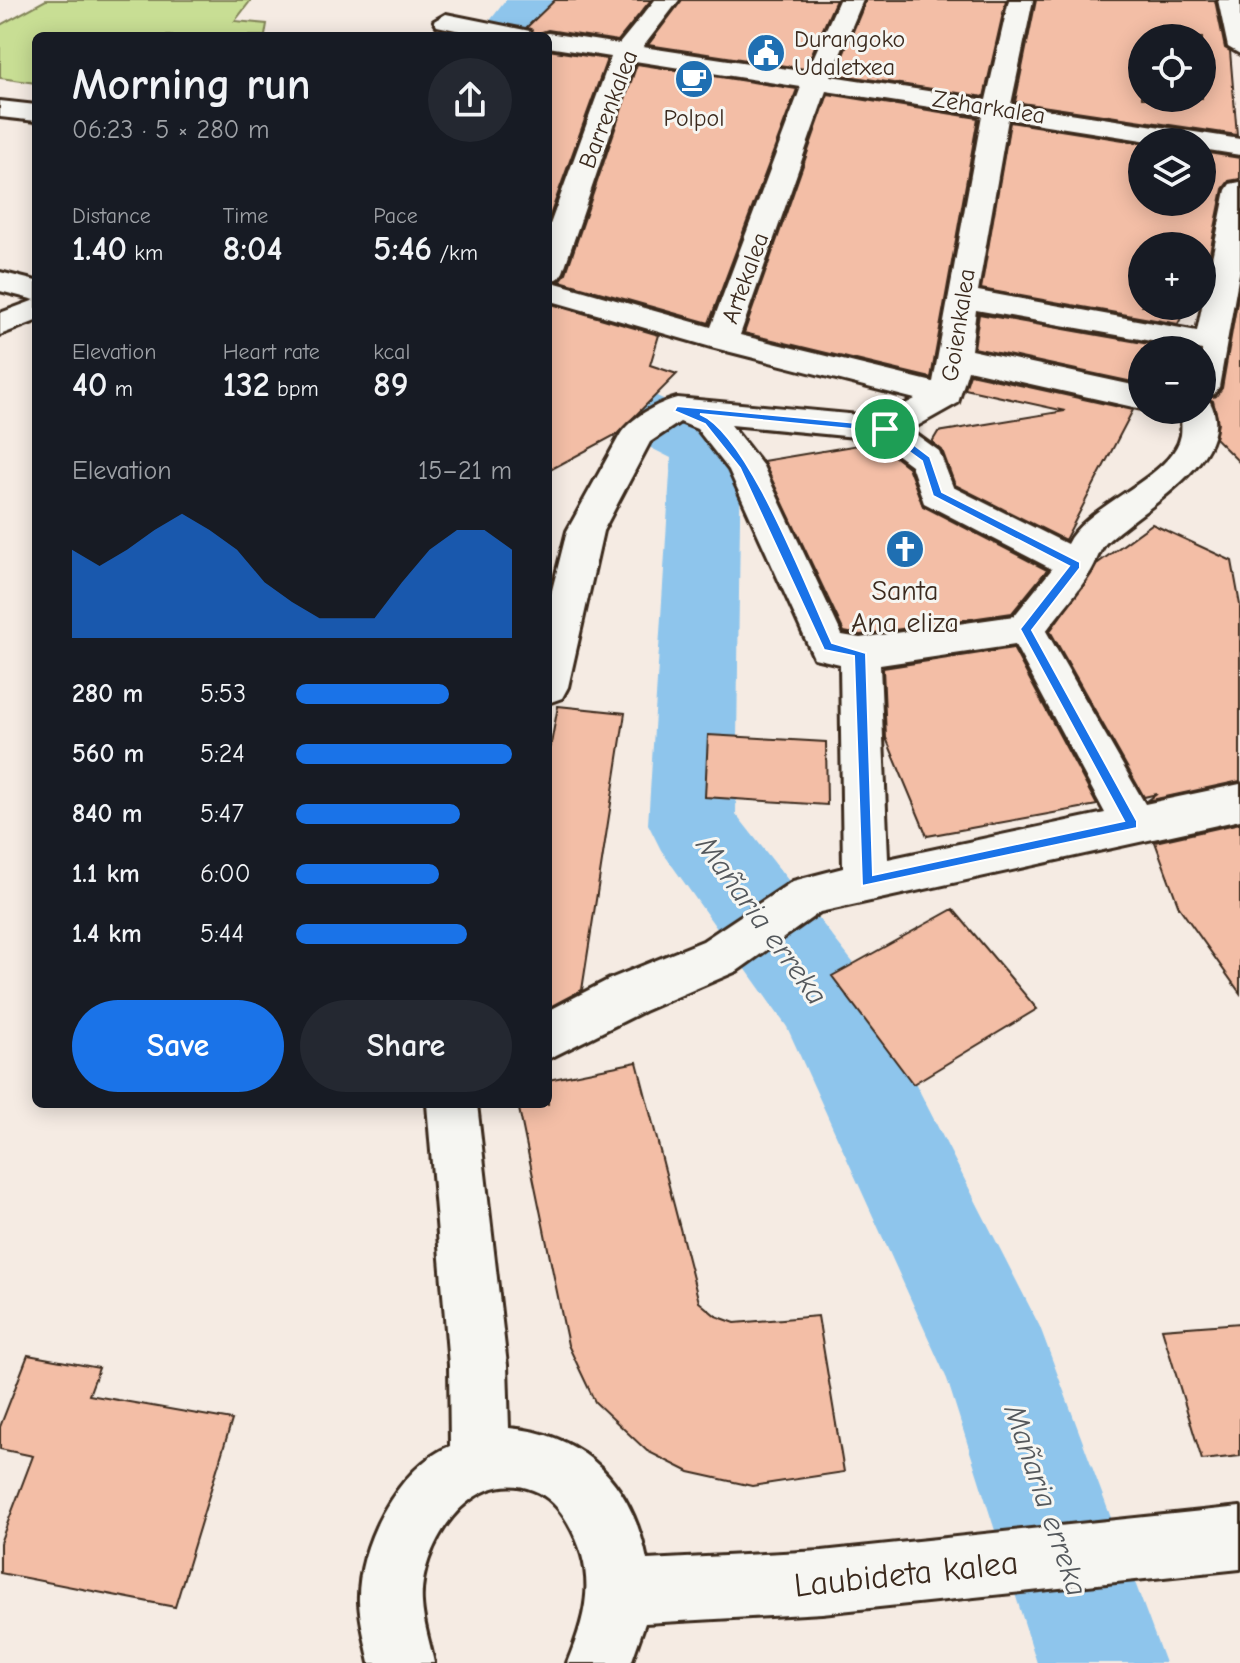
<!DOCTYPE html>
<html lang="en">
<head>
<meta charset="utf-8">
<style>
	body { margin:0; font-family:"Comic Neue",sans-serif; background:#242831; color:#f1f3f6; height:100vh; display:flex; flex-direction:column; font-size:30px; white-space:nowrap }
	* { box-sizing:border-box; margin:0 }
	p { font-size:26px; color:#9ea1a6 }
	.icon { flex:none; width:44px; height:44px; fill:none; stroke:currentColor; stroke-width:2; stroke-linecap:round; stroke-linejoin:round }
	.map { position:relative; flex:1; overflow:hidden }
	.details { position:absolute; left:32px; top:32px; width:520px; height:1076px; display:flex; flex-direction:column; background:#171b24; border-radius:12px; box-shadow:0 4px 20px #0003 }
	.details>* { flex:none }
	.buttons { position:absolute; left:1128px; top:24px; display:grid; gap:16px }
	.buttons a { display:grid; place-items:center; width:88px; height:88px; border-radius:50%; background:#171b24; box-shadow:0 4px 20px #0003; font-size:40px }
	.pin { position:absolute; display:grid; place-items:center; width:68px; height:68px; color:#fff; margin:-34px; border:4px solid #fff; border-radius:50%; box-shadow:0 2px 8px #0007 }
	.round { display:grid; place-items:center; flex:none; width:84px; height:84px; border-radius:42px; background:#242831 }
	.head { display:flex; align-items:center; justify-content:space-between; height:136px; padding:0 40px }
	h1 { font-size:44px; font-weight:700; line-height:60px }
	.stats { display:grid; grid-template-columns:repeat(3,1fr); gap:12px; height:136px; padding:8px 40px }
	.stats div { display:grid; align-content:center }
	.stats b { font-size:34px; font-weight:700 }
	.stats small { font-size:22px; font-weight:400 }
	.stats p { font-size:22px }
	.chart { height:224px; padding:16px 40px }
	.chart p { display:flex; justify-content:space-between }
	.chart svg { width:100%; height:144px; margin-top:8px; fill:#1a73e8; opacity:.7 }
	.cta { display:flex; gap:16px; margin-top:auto; padding:16px 40px }
	.cta a { flex:1; height:92px; border-radius:48px; background:#1a73e8; color:#fff; font-size:32px; font-weight:700; line-height:92px; text-align:center }
	.cta a+a { background:#242831; color:#f1f3f6 }
	ul { padding:0 40px; list-style:none; font-size:26px }
	li { display:grid; grid-template-columns:128px 96px 1fr; align-items:center; height:60px }
	li i { height:20px; border-radius:10px; background:#1a73e8 }
	.map>svg:first-child { display:block }
</style>
</head>
<body>
<div class="map">
<svg width="1240" height="1663" viewBox="0 0 1240 1663">
	<rect width="100%" height="100%" fill="#f5ebe3"/>
	<filter id="ink" filterUnits="userSpaceOnUse"><feTurbulence type="fractalNoise" baseFrequency=".0125" numOctaves="2"/><feDisplacementMap in="SourceGraphic" scale="16" xChannelSelector="R" yChannelSelector="G"/><feConvolveMatrix kernelMatrix="1 2 1 2 8 2 1 2 1" color-interpolation-filters="sRGB"/></filter>
	<g filter="url(#ink)">
		<path fill="#c8de94" stroke="#828459" stroke-width="2" d="M 46,0 L 251,0 L 235,21 L 267,24 L 265,36 L 36,36 L 36,83 L 0,78 L 0,25 Z"/>
		<g fill="none" stroke-linecap="round" stroke-linejoin="round">
			<path fill="#8ec5ec" fill-rule="evenodd" d="M 506,0 L 555,0 L 528,36 L 478,36 Z
				M 548,342 L 571,348 L 619,378 L 730,431 L 741,447 L 736,814 L 855,965 L 1040,1327 L 1165,1663 L 1037,1663 L 947,1379 L 787,1027 L 661,850 L 648,824 L 671,458 L 571,408 L 548,392 Z"/>
		</g>
		<path fill="#f3bea6" stroke="#3b2a1e" stroke-width="2" fill-rule="evenodd" d="M 555,0 L 651,0 L 618,41 L 548,30 L 536,34 L 527,27 Z
			M 682,0 L 836,0 L 805,69 L 648,45 Z
			M 866,0 L 1006,0 L 984,97 L 835,74 Z
			M 1036,0 L 1215,0 L 1225,48 L 1230,51 L 1237,135 L 1015,102 ZM 1142,38 L 1202,38 L 1202,98 L 1142,98 Z
			M 548,50 L 607,59 L 548,221 Z
			M 637,64 L 797,89 L 709,323 L 560,281 L 566,273 Z
			M 828,94 L 978,118 L 931,378 L 744,333 Z
			M 1010,122 L 1142,143 L 1142,202 L 1202,202 L 1202,152 L 1240,158 L 1240,179 L 1229,181 L 1223,189 L 1202,292 L 1202,246 L 1142,246 L 1142,306 L 1187,306 L 1178,324 L 981,289 Z
			M 1240,285 L 1240,463 L 1215,438 L 1218,423 L 1213,401 L 1208,398 L 1216,396 L 1222,388 Z
			M 548,303 L 659,335 L 650,365 L 677,374 L 617,434 L 548,471 Z
			M 979,314 L 1166,347 L 1164,350 L 1142,350 L 1142,384 L 974,348 Z
			M 970,374 L 1133,410 L 1065,540 L 955,485 L 942,450 L 932,442 L 938,432 L 1065,411 L 965,389 Z
			M 876,442 L 908,467 L 923,506 L 1047,570 L 1012,613 L 860,635 L 844,632 L 763,461 Z
			M 1152,524 L 1232,561 L 1240,605 L 1240,781 L 1147,801 L 1157,794 L 1144,797 L 1050,631 L 1098,563 Z
			M 1013,648 L 1097,805 L 927,836 L 886,738 L 883,668 Z
			M 558,706 L 625,713 L 582,990 L 548,1008 L 548,760 Z
			M 708,735 L 826,742 L 827,805 L 705,797 Z
			M 1240,823 L 1240,993 L 1179,907 L 1155,842 Z
			M 953,909 L 1037,1009 L 913,1084 L 832,976 Z
			M 637,1062 L 699,1302 L 716,1316 L 735,1323 L 818,1316 L 844,1472 L 752,1486 L 689,1472 L 647,1451 L 595,1402 L 568,1345 L 518,1104 L 548,1104 L 548,1080 Z
			M 1240,1323 L 1240,1456 L 1202,1460 L 1162,1329 Z
			M 28,1355 L 99,1368 L 89,1395 L 232,1420 L 175,1607 L 0,1573 L 0,1543 L 33,1456 L 0,1449 L 0,1427 Z"/>
		<g fill="none" stroke-linecap="round" stroke-linejoin="round">
			<g stroke="#3b2a1e" stroke-width="6">
				<path id="minor" d="M 655,0 L 679,0 L 643,47 L 807,72 L 839,0 L 863,0 L 831,76 L 986,100 L 1009,0 L 1033,0 L 1011,104 L 1240,139 L 1240,155 L 1202,149 L 1202,142 L 1155,142 L 1008,119 L 978,291 L 1197,331 L 1226,190 L 1230,184 L 1240,182 L 1240,268 L 1219,387 L 1214,394 L 1202,397 L 1202,350 L 976,310 L 971,350 L 1142,387 L 1142,409 L 968,370 L 958,403 L 910,430 L 939,451 L 953,487 L 1067,544 C 1086,504 1173,478 1181,435 C 1182,427 1181,418 1181,410 L 1202,410 L 1202,400 L 1210,402 C 1240,460 1134,513 1105,544 C 1099,551 1096,563 1091,571 C 1078,592 1061,611 1046,631 L 1145,804 L 1240,784 L 1240,820 L 820,912 L 737,971 L 644,1011 L 548,1059 L 548,1011 L 610,979 L 703,941 L 793,881 L 843,868 L 840,664 L 814,658 L 729,470 L 697,429 L 680,422 L 650,442 L 603,531 L 568,687 L 562,698 L 548,703 L 548,606 L 567,531 L 620,435 C 630,418 658,403 677,398 L 880,417 L 915,399 L 711,347 L 548,300 L 548,230 L 611,57 L 548,47 L 548,36 L 538,36 L 548,33 L 619,44 ZM 635,61 L 801,87 L 711,327 L 549,281 L 559,278 L 563,272 ZM 826,91 L 982,115 L 933,382 L 740,335 ZM 731,425 L 876,439 L 911,465 L 924,503 L 1052,569 L 1014,616 L 860,638 L 842,635 L 763,466 ZM 1015,645 L 1105,813 L 888,859 L 880,665 Z
					M 1218,0 L 1240,0 L 1240,54 L 1228,47 Z
					M 446,14 L 530,31 L 533,36 L 484,36 L 437,26 L 434,21 Z
					M 0,101 L 36,105 L 36,121 L 0,117 Z
					M 0,272 L 36,281 L 36,321 L 0,335 L 0,313 L 35,300 L 0,291 Z
					M 427,1104 L 477,1104 L 507,1365 L 509,1428 C 586,1434 632,1485 647,1560 L 822,1551 L 1240,1507 L 1240,1569 L 822,1613 L 645,1623 L 631,1663 L 567,1663 C 588,1612 597,1573 568,1523 C 560,1509 549,1496 533,1490 C 470,1465 418,1549 422,1603 C 423,1623 430,1643 434,1663 L 370,1663 C 366,1643 360,1622 359,1602 C 357,1546 397,1468 450,1446 L 449,1365 Z"/>
			</g>
			<use href="#minor" fill="#f6f6f2" fill-rule="evenodd"/>
		</g>
	</g>
	<path fill="#1a73e8" stroke="#fff" stroke-width="2" fill-rule="evenodd" d="M 677,406 L 889,426 L 930,457 L 942,492 L 1080,562 L 1080,568 L 1032,630 L 1137,821 L 1137,828 L 862,886 L 854,656 L 824,650 L 740,468 L 705,424 L 674,411 ZM 700,414 L 882,432 L 922,461 L 933,496 L 1069,566 L 1020,629 L 1124,821 L 873,875 L 866,653 L 832,643 C 808,592 749,434 700,414 Z"/>
	<defs>
		<g id="civic-disc" transform="scale(2)"><circle r="9.5" fill="#1f6fb2" stroke="#f6f6f2"/><path d="M-.6-6.5H3V-4.5H.6V-3L4-1V1h2V6H-6V1h2V-1L-.6-3ZM-1.2 2.5V6h2.4V2.5Z" fill="#fff"/></g>
		<g id="cafe-disc" transform="scale(2)"><circle r="9.5" fill="#1f6fb2" stroke="#f6f6f2"/><path d="M-5.5-4.5H6V0H3Q3 3.5 0 3.5H-2.5Q-5.5 3.5-5.5 0ZM3-3.2v2h1.7v-2ZM-6 4.5H4V6H-6Z" fill="#fff"/></g>
		<g id="church-disc" transform="scale(2)"><circle r="9.5" fill="#1f6fb2" stroke="#f6f6f2"/><path d="M-1.2-6h2.4v3.5h3.3v2.4h-3.3V6h-2.4V-.1h-3.3v-2.4h3.3Z" fill="#fff"/></g>
	</defs>
	<g fill-rule="evenodd">
		<use href="#civic-disc" x="766" y="53"/>
		<use href="#cafe-disc" x="694" y="79"/>
		<use href="#church-disc" x="905" y="549"/>
	</g>
	<g text-anchor="middle" stroke-width="6" stroke-linejoin="round" paint-order="stroke">
		<g font-size="24" fill="#3b2a1e" stroke="#f6f6f2" text-anchor="start">
			<text x="794" y="47">Durangoko<tspan x="794" dy="28">Udaletxea</tspan></text>
			<text x="694" y="126" text-anchor="middle">Polpol</text>
		</g>
		<g font-size="24" fill="#3b2a1e" stroke="#f6f6f2">
			<text transform="translate(989 107) rotate(9)" y="8">Zeharkalea</text>
			<text transform="translate(608 109) rotate(-69)" y="8">Barrenkalea</text>
			<text transform="translate(745 278) rotate(-70)" y="8">Artekalea</text>
			<text transform="translate(958 325) rotate(-81)" y="8">Goienkalea</text>
		</g>
		<g font-size="28" fill="#3b2a1e" stroke="#f6f6f2">
			<text x="905" y="600">Santa<tspan x="905" dy="32">Ana eliza</tspan></text>
		</g>
		<g font-size="30" font-style="italic" fill="#54585c" stroke="#f6f6f2">
			<text transform="translate(762 920) rotate(54)" y="10">Mañaria erreka</text>
			<text transform="translate(1046 1500) rotate(71)" y="10">Mañaria erreka</text>
		</g>
		<g font-size="34" fill="#3b2a1e" stroke="#f6f6f2">
			<text transform="translate(906 1573) rotate(-6)" y="12">Laubideta kalea</text>
		</g>
	</g>
</svg>
<div class="buttons">
<a><svg class="icon" aria-label="locate" viewBox="0 0 24 24"><circle cx="12" cy="12" r="6"/><path d="M12 2v4M12 18v4M2 12h4M18 12h4"/></svg></a>
<a><svg class="icon" aria-label="layers" viewBox="0 0 24 24"><path d="M12 4l9 5-9 5-9-5zM3 14l9 5 9-5"/></svg></a>
<a>+</a>
<a>−</a>
</div>
<div class="pin" style="left:885px;top:429px;background:#1e9e55"><svg class="icon" aria-label="arrive" viewBox="0 0 24 24"><path d="M6 21V4h12l-3 4 3 4H6"/></svg></div>
<section class="details">
<div class="head"><div><h1>Morning run</h1><p>06:23 · 5 × 280 m</p></div><a class="round"><svg class="icon" aria-label="share" viewBox="0 0 24 24"><path d="M12 15V3M7 8l5-5 5 5M5 13v7h14v-7"/></svg></a></div>
<div class="stats">
<div><p>Distance</p><b>1.40<small> km</small></b></div>
<div><p>Time</p><b>8:04</b></div>
<div><p>Pace</p><b>5:46<small> /km</small></b></div>
</div>
<div class="stats">
<div><p>Elevation</p><b>40<small> m</small></b></div>
<div><p>Heart rate</p><b>132<small> bpm</small></b></div>
<div><p>kcal</p><b>89</b></div>
</div>
<div class="chart"><p><span>Elevation</span>15–21 m</p>
<svg viewBox="0 0 160 44" preserveAspectRatio="none"><path d="M0 44V17L10 22L20 17L30 11L40 6L50 11L60 17L70 27L80 33L90 38L100 38L110 38L120 27L130 17L140 11L150 11L160 17V44z"/></svg>
</div>
<ul>
<li><b>280 m</b>5:53<i style="width:71%"></i></li>
<li><b>560 m</b>5:24<i style="width:100%"></i></li>
<li><b>840 m</b>5:47<i style="width:76%"></i></li>
<li><b>1.1 km</b>6:00<i style="width:66%"></i></li>
<li><b>1.4 km</b>5:44<i style="width:79%"></i></li>
</ul>
<div class="cta"><a>Save</a><a>Share</a></div>
</section>
</div>
</body>
</html>
